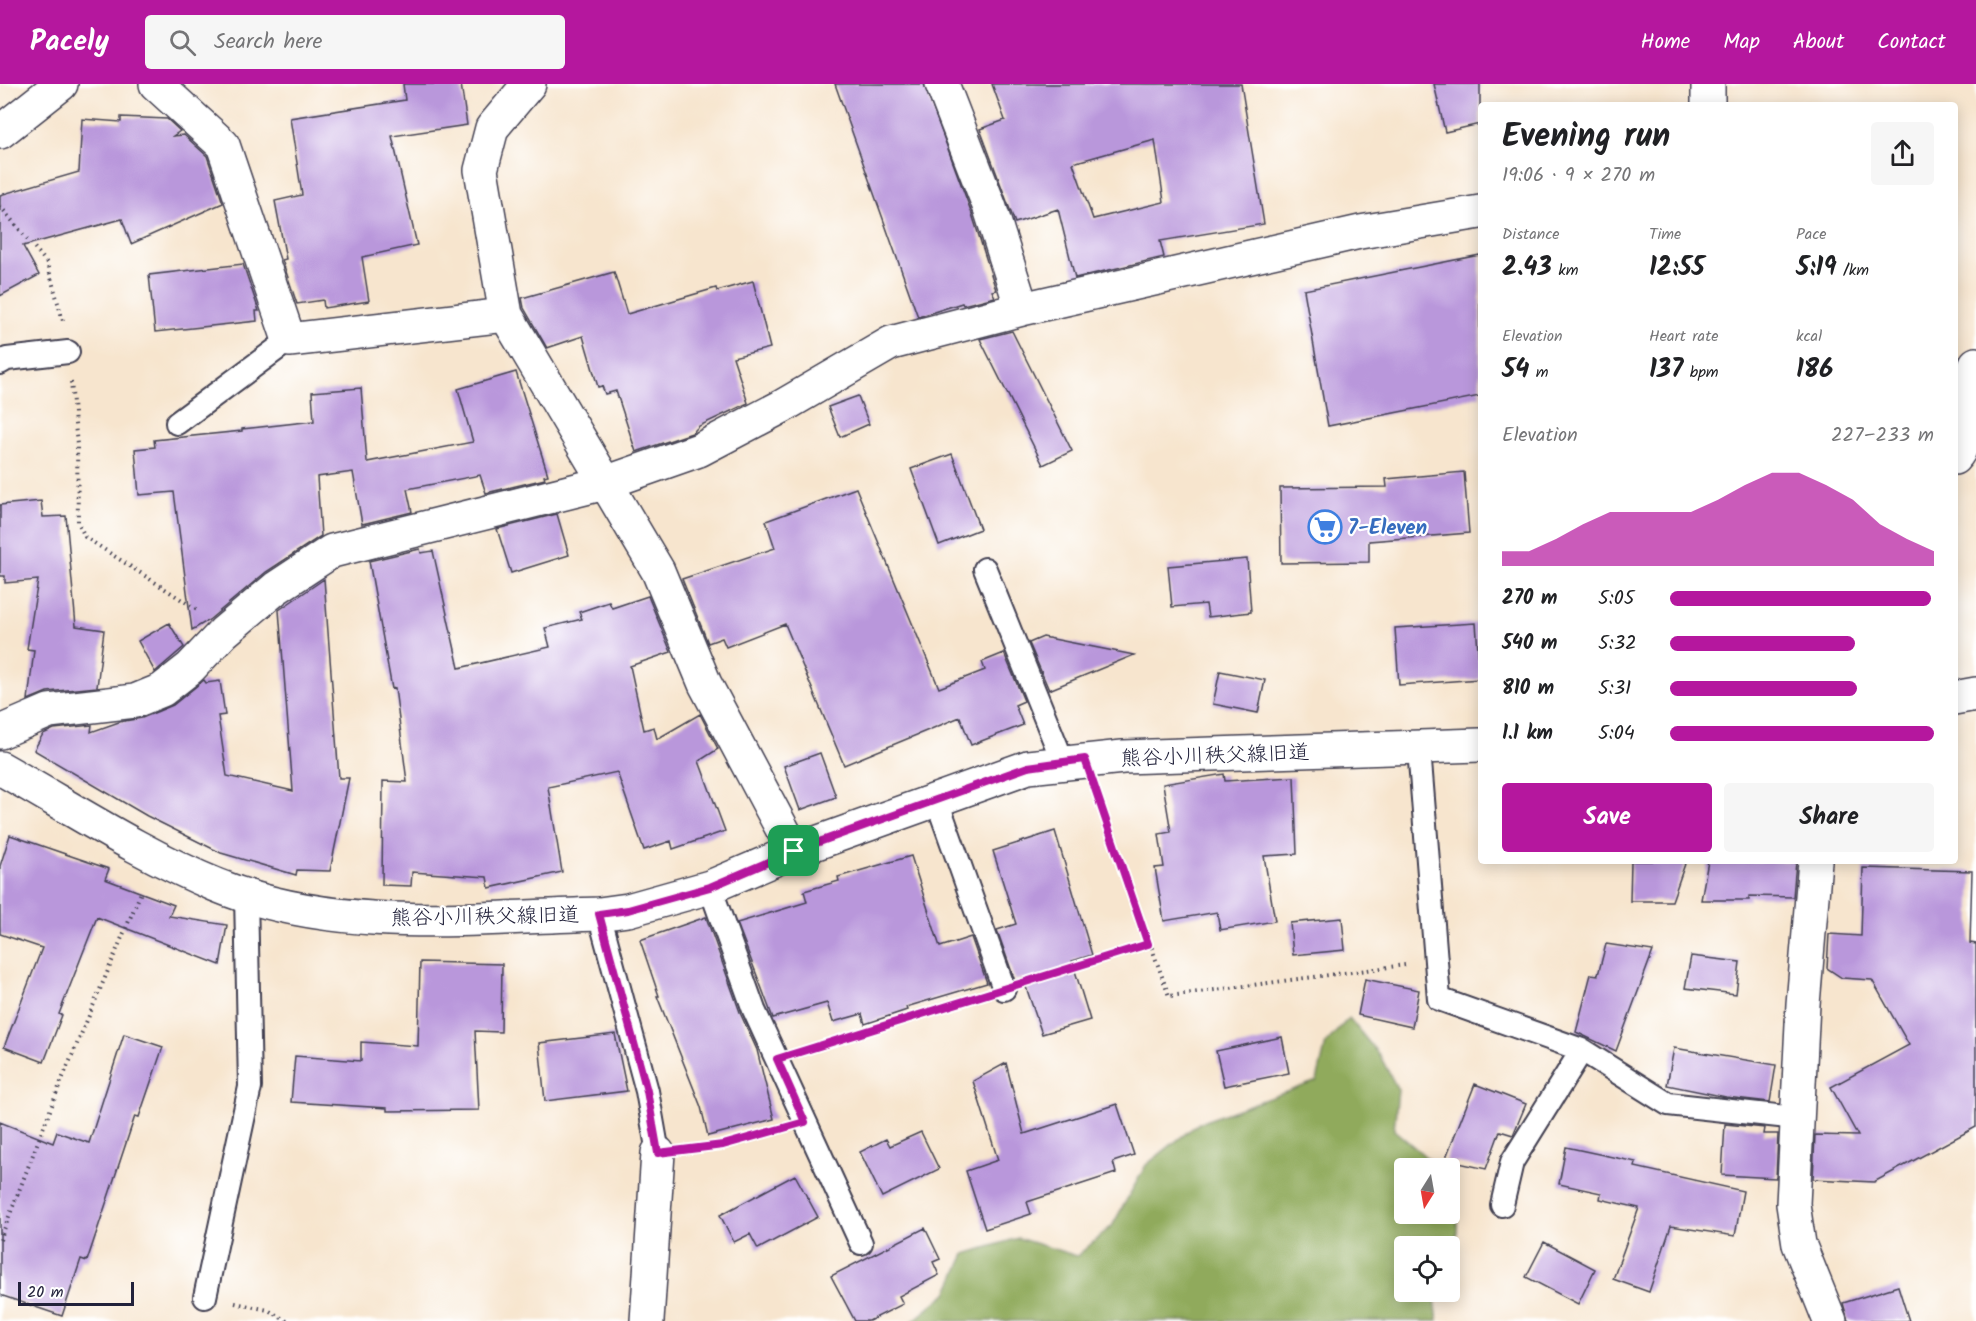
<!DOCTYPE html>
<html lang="en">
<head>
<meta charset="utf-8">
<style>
	body { margin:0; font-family:Kalam,"Klee One",sans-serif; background:#f6f6f6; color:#202124; height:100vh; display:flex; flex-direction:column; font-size:22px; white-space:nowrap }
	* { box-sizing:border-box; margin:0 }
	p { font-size:20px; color:#757577 }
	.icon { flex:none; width:33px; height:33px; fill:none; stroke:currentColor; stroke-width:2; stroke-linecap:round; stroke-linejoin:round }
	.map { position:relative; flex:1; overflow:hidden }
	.side { position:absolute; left:1478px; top:18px; width:480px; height:762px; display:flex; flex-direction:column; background:#fff; border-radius:6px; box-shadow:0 3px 15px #0003 }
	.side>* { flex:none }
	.needle { width:39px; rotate:191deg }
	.tools { position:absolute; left:1394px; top:1074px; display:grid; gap:12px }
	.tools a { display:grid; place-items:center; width:66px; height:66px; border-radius:6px; background:#fff; box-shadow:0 3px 15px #0003; font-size:30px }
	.scale { position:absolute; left:18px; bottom:15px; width:116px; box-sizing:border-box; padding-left:6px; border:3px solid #22223b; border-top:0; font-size:16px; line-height:21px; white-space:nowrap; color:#22223b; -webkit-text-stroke:4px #fff; paint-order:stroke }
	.pin { position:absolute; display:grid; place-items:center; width:51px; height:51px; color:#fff; margin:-26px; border-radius:12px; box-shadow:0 3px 9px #0006 }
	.round { display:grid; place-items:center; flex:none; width:63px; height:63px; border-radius:6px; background:#f6f6f6 }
	.head { display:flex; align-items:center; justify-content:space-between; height:102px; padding:0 24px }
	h1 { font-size:33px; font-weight:800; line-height:45px }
	.stats { display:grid; grid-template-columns:repeat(3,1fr); gap:9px; height:102px; padding:6px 24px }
	.stats div { display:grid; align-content:center }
	.stats b { font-size:26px; font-weight:800 }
	.stats small { font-size:16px; font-weight:400 }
	.stats p { font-size:16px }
	.chart { height:168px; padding:12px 24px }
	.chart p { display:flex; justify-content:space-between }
	.chart svg { width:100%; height:108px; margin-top:6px; fill:#b5179e; opacity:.7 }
	.action { display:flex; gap:12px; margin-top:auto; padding:12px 24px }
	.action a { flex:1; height:69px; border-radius:6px; background:#b5179e; color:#fff; font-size:24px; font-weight:800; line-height:69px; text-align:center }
	.action a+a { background:#f6f6f6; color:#202124 }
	ul { padding:0 24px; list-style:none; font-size:20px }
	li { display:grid; grid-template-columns:96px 72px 1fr; align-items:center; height:45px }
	li i { height:15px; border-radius:8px; background:#b5179e }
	header { display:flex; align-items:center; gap:36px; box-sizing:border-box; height:84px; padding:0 30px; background:#b5179e; color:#fff }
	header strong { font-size:28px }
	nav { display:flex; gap:33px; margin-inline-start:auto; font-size:21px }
	.search { width:420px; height:54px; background:#f6f6f6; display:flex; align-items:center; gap:15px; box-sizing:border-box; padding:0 21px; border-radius:6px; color:#757577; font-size:22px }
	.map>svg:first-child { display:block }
</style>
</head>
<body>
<header>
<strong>Pacely</strong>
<div class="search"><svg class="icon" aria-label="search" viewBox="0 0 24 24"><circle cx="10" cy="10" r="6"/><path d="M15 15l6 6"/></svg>Search here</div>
<nav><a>Home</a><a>Map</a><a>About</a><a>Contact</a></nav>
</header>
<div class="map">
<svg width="1976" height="1237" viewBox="0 0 1976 1237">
	<rect width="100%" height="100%" fill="#fff"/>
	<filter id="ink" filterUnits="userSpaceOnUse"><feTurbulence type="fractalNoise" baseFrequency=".0167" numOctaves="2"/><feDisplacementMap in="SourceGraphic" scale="12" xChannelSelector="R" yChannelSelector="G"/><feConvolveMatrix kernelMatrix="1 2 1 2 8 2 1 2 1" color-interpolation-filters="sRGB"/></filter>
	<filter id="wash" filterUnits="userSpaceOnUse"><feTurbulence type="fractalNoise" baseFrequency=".008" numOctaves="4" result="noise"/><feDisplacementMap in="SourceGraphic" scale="24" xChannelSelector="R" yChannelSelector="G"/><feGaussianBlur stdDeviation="1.35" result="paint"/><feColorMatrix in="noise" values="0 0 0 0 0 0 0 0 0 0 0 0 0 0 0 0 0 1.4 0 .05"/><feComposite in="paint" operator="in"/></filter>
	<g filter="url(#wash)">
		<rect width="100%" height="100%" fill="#f7e5ce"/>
		<path fill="#90aa5c" stroke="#59664c" stroke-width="1.5" d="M 1349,934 L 1380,972 L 1398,1006 L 1394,1046 L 1439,1084 L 1404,1084 L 1404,1130 L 1449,1130 L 1449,1101 L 1458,1120 L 1456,1174 L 1449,1179 L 1449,1162 L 1404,1162 L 1404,1208 L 1434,1208 L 1438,1237 L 913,1237 L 947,1209 L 965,1170 L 1018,1154 L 1077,1172 L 1112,1142 L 1146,1081 L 1199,1039 L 1317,997 L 1326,959 Z"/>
		<g id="blocks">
			<path fill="#b997db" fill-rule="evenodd" d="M 403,0 L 461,0 L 467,41 L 392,52 L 417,161 L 362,173 L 369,217 L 324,224 L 323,216 L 297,220 L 282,176 L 286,175 L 275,117 L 302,111 L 290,34 L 405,16 Z
				M 835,0 L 924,0 L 972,130 L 996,206 L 992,207 L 995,213 L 963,221 L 962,219 L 918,233 Z
				M 992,0 L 1241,0 L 1264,140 L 1160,157 L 1164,173 L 1075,194 L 1058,125 L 1015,139 L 980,45 L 1005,36 ZM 1155,56 L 1164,118 L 1093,135 L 1073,79 Z
				M 1434,0 L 1480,0 L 1480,40 L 1445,48 Z
				M 121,33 L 167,35 L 180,47 L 173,52 L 184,51 L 207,72 L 223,119 L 131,160 L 122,135 L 23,162 L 39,191 L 0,212 L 0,111 L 79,88 L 82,35 L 121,38 Z
				M 1480,171 L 1480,312 L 1328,342 L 1304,206 Z
				M 243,180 L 259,227 L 256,227 L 257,237 L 155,248 L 149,191 Z
				M 614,188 L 627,230 L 716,204 L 717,207 L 753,197 L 770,264 L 733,273 L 748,319 L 699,342 L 692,349 L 636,368 L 616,307 L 605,310 L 602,302 L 598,303 L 583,252 L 547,264 L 524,224 L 522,214 Z
				M 1012,247 L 1072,367 L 1043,381 L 980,255 Z
				M 516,288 L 548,391 L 544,392 L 545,395 L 486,409 L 480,391 L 407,405 L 412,428 L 362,440 L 353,388 L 317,393 L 321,452 L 266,488 L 209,536 L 192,546 L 174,408 L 139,411 L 135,365 L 155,363 L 154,356 L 242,347 L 242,345 L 314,337 L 312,308 L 361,304 L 367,378 L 473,358 L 458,305 Z
				M 858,312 L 869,340 L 840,353 L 828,323 Z
				M 952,370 L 980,445 L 939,461 L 911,385 Z
				M 1464,388 L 1469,449 L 1369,457 L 1369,478 L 1281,479 L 1280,404 L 1387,403 L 1386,395 Z
				M 856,404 L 939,604 L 985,586 L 982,578 L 1004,569 L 1024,617 L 1015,621 L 1023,641 L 971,661 L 960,633 L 844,681 L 785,540 L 726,563 L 722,554 L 708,559 L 682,495 L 775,464 L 766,437 Z
				M 41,417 L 43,433 L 66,432 L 76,542 L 104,546 L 97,603 L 47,608 L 28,616 L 34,566 L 27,565 L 38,496 L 5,499 L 5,492 L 0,492 L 0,421 Z
				M 557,430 L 569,471 L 511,489 L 497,445 Z
				M 420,465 L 421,469 L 433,467 L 459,584 L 550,563 L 545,544 L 582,535 L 579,528 L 609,518 L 612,524 L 648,512 L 671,568 L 630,582 L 644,646 L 654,643 L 657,655 L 700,630 L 718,665 L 699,677 L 725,747 L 673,765 L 671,757 L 644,766 L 617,688 L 548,703 L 562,788 L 489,804 L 487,793 L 412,788 L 411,802 L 382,801 L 383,697 L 407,698 L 395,604 L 392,605 L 369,477 Z
				M 1247,475 L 1251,528 L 1208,533 L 1206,520 L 1172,523 L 1168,482 Z
				M 324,495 L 339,694 L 349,694 L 330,787 L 297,786 L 296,791 L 221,769 L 147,732 L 34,666 L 43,650 L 54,645 L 92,641 L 91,648 L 119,638 L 142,634 L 173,621 L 204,596 L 206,599 L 220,597 L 225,631 L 218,632 L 227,692 L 293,707 L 279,526 Z
				M 169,539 L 184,563 L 155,588 L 138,557 Z
				M 1476,539 L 1480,595 L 1399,601 L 1395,544 Z
				M 1043,553 L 1134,571 L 1049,606 L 1029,559 Z
				M 1220,587 L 1265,596 L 1258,629 L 1213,620 Z
				M 820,669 L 836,713 L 800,726 L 784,682 Z
				M 1224,690 L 1225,697 L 1294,693 L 1297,770 L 1264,772 L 1275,837 L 1220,846 L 1217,828 L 1164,837 L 1155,784 L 1164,783 L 1159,750 L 1171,748 L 1163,700 Z
				M 1055,747 L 1092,871 L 1072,877 L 1090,936 L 1042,950 L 1023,894 L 1015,897 L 997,846 L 1016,840 L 993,767 Z
				M 10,751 L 109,785 L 105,795 L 174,821 L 169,832 L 227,841 L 220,881 L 97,833 L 59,930 L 62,931 L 44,978 L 4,963 L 42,864 L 0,850 L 0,782 Z
				M 911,772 L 940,863 L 971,853 L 987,899 L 906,923 L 907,926 L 865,940 L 862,930 L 833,938 L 827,919 L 773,934 L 737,839 L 807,818 L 804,807 L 839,797 L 838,793 Z
				M 1631,777 L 1686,777 L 1672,817 L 1630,817 Z
				M 1708,777 L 1796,777 L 1793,813 L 1749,812 L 1749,816 L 1701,816 Z
				M 1863,784 L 1972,787 L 1970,859 L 1976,860 L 1976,1043 L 1874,1098 L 1813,1095 L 1815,1051 L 1858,1052 L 1831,1003 L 1909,961 L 1872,896 L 1842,894 L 1827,884 L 1829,850 L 1861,852 Z
				M 706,833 L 741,931 L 757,966 L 774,1035 L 708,1052 L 701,1023 L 657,912 L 659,912 L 640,856 Z
				M 1342,834 L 1345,866 L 1293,871 L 1290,839 Z
				M 1606,860 L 1653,867 L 1616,967 L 1576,948 L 1591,890 L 1598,891 Z
				M 1691,872 L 1740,878 L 1736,910 L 1685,904 Z
				M 420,878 L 502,880 L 501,948 L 475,947 L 479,1026 L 387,1027 L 387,1024 L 291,1018 L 295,972 L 361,977 L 361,958 L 418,962 Z
				M 1365,895 L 1419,906 L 1412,943 L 1358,931 Z
				M 124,950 L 163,963 L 139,1033 L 135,1032 L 87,1177 L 81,1175 L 62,1232 L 0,1211 L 0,1038 L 53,1059 L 57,1048 L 89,1059 Z
				M 615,950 L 627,1007 L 545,1017 L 539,959 Z
				M 1282,953 L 1289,989 L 1224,1002 L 1216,967 Z
				M 1674,964 L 1776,981 L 1770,1018 L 1726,1013 L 1667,1001 Z
				M 1006,979 L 1024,1050 L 1117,1020 L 1134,1071 L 1113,1078 L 1116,1089 L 1027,1118 L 1031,1130 L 985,1145 L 966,1087 L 998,1076 L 973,997 Z
				M 1475,1000 L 1526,1020 L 1513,1051 L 1500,1047 L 1486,1085 L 1445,1076 Z
				M 1725,1040 L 1765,1044 L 1764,1050 L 1778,1050 L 1776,1094 L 1722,1091 Z
				M 921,1048 L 939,1085 L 882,1113 L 860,1068 L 886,1055 L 890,1062 Z
				M 1566,1063 L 1636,1078 L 1635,1083 L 1743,1107 L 1735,1152 L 1671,1142 L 1649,1208 L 1613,1195 L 1639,1124 L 1600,1115 L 1601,1109 L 1559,1100 Z
				M 795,1091 L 818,1133 L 758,1165 L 750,1150 L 734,1158 L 720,1131 Z
				M 925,1144 L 940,1175 L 933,1178 L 939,1191 L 899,1212 L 903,1220 L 869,1237 L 855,1237 L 831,1192 Z
				M 1544,1158 L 1595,1185 L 1578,1220 L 1526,1193 Z
				M 1898,1202 L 1909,1237 L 1848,1237 L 1843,1219 Z"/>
		</g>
	</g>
	<g filter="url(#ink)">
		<use href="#blocks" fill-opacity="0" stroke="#423f51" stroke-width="1.5"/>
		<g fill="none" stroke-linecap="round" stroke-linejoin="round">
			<g stroke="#423f51" stroke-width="26">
				<path id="service" d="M 0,279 L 7,275 L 68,268
					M 177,339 L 289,256
					M 985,485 L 1063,678
					M 1419,665 L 1439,915 L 1582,966 L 1668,1020 L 1796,1034
					M 937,717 L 1004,905
					M 710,803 L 754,926 L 861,1159
					M 599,830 L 647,1007 L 658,1069
					M 1502,1121 L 1512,1078 L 1582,966
					M 205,1213 L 250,1003 L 246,811"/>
			</g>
			<g stroke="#423f51" stroke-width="36">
				<path id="minor" d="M 156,0 L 223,61 L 289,256 L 506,231
					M 529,0 L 492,44 L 481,86 L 506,231 L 658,487 L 705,600 L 794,767
					M 942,0 L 990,124 L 1022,225
					M 1708,0 L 1708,21
					M 0,48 L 61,0
					M 1954,374 C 1968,360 1961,343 1963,325 C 1965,309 1969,294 1976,280
					M 0,648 L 49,627 L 135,617 L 162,606 L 190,584 L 224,548 L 276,504 L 332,467 L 605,399 L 699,366 L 781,323 L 891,259 L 1022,225 L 1360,148 L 1480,128
					M 1815,777 L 1803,920 L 1793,1120 L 1799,1160 L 1830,1237
					M 647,1237 L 658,1069"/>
			</g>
			<g stroke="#423f51" stroke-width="36">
				<path id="tertiary" d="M 1954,614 L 1976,610
					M 0,684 C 71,724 141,770 216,801 C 334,850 475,834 599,830 L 628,826 L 710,803 L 794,767 L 1028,683 L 1123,673 L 1480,661"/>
			</g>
			<path stroke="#423f51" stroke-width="4" stroke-dasharray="1.5 4.5" stroke-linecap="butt" d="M 0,122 L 47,179 L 63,237
				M 71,298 L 77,361 L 78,438 L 85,453 L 196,525
				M 1097,711 L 1169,912 L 1405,881
				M 1032,896 L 1148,859
				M 806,966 L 974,914
				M 692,1065 L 723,1061 L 775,1047
				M 0,1156 L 61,998 L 142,806
				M 235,1219 L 268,1226 L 287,1237"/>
			<use href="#service" stroke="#fff" stroke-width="22"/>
			<use href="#minor" stroke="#fff" stroke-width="33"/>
			<use href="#tertiary" stroke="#fff" stroke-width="33"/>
		</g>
	</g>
	<g fill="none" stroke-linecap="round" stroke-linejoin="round" filter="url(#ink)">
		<g stroke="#fff" stroke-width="12">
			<path id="route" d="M 1085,675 L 1148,860 L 777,975 L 805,1038 L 723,1061 L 658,1069 L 647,1007 L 599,830 L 628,826 L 710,803 L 794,767 L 1028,683 Z"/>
		</g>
		<use href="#route" stroke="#b5179e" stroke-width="8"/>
	</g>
	<defs>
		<g id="supermarket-ring" transform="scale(1.725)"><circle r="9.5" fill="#fff" stroke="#3f7fe0" stroke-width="1.5"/><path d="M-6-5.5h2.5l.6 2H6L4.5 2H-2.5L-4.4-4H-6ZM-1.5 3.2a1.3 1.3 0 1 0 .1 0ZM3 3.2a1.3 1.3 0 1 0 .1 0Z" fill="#3f7fe0"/></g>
	</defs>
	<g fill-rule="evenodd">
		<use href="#supermarket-ring" x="1325" y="443"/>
	</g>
	<g text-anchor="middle" stroke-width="4.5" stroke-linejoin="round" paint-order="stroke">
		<g font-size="21" font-weight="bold" fill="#366cbe" stroke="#fff" text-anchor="start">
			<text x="1348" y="450">7-Eleven</text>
		</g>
		<g font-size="21" fill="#22223b" stroke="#fff">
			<text transform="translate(1215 671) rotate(-2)" y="7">熊谷小川秩父線旧道</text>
			<text transform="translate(485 832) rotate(-1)" y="7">熊谷小川秩父線旧道</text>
		</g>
	</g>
</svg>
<div class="tools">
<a><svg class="needle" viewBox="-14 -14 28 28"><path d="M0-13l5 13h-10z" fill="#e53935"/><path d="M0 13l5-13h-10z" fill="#757577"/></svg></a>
<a><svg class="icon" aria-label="locate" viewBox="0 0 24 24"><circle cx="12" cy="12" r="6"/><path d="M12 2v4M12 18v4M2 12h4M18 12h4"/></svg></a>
</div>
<div class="scale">20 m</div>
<div class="pin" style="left:794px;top:767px;background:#1e9e55"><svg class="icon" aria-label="arrive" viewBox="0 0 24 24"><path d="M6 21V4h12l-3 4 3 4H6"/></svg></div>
<section class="side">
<div class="head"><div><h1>Evening run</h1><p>19:06 · 9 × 270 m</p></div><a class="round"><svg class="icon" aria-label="share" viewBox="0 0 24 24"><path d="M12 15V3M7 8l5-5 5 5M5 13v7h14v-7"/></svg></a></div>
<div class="stats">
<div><p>Distance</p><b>2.43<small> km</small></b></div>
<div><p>Time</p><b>12:55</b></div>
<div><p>Pace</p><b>5:19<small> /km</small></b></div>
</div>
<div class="stats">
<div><p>Elevation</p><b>54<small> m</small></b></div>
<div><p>Heart rate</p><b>137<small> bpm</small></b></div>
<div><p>kcal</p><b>186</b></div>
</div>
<div class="chart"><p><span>Elevation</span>227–233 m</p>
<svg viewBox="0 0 160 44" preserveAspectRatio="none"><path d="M0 44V38L10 38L20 33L30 27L40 22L50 22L60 22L70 22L80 17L90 11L100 6L110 6L120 11L130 17L140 27L150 33L160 38V44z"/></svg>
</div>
<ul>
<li><b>270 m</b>5:05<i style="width:99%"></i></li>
<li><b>540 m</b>5:32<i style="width:70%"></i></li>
<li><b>810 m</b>5:31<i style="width:71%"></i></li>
<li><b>1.1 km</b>5:04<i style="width:100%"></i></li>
</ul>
<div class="action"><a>Save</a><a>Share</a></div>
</section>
</div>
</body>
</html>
